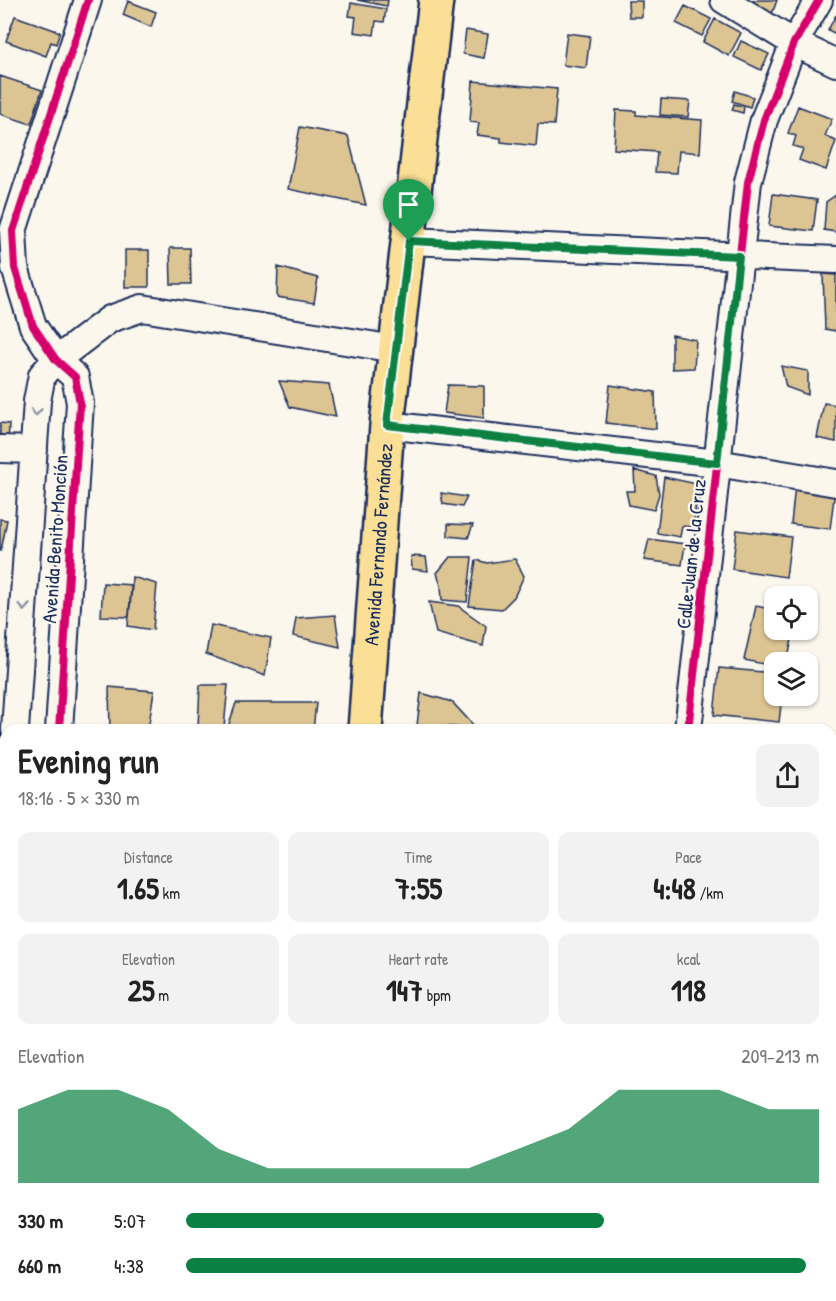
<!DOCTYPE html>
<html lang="en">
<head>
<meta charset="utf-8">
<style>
	body { margin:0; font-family:"Patrick Hand",sans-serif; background:#f2f2f2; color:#222; height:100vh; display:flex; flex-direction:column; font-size:22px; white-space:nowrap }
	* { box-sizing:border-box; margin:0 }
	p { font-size:20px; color:#767676 }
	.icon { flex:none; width:33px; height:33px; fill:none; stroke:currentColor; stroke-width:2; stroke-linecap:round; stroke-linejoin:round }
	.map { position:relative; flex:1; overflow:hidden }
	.sheet { position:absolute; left:0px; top:724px; width:837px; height:578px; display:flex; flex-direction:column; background:#fff; border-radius:18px 18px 0 0; box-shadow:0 2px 4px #0004 }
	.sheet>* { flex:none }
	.buttons { position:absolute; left:764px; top:586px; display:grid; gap:12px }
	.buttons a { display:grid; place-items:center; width:54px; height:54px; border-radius:12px; background:#fff; box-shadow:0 2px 4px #0004; font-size:30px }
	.pin { position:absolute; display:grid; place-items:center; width:51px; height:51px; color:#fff; margin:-62px -26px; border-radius:50% 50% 50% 0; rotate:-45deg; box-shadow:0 0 6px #0007 }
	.pin .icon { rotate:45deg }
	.round { display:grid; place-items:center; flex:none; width:63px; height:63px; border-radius:12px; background:#f2f2f2 }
	.overview { display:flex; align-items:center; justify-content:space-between; height:102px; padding:0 18px }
	h1 { font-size:33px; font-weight:700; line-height:45px }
	.metrics { display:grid; grid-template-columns:repeat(3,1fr); gap:9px; height:102px; padding:6px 18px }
	.metrics div { display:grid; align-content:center; border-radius:12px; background:#f2f2f2; text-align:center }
	.metrics b { font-size:30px; font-weight:700 }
	.metrics small { font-size:16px; font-weight:400 }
	.metrics p { font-size:16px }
	.chart { height:168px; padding:12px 18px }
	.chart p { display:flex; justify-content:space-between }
	.chart svg { width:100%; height:108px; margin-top:6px; fill:#0b8043; opacity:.7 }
	ul { padding:0 18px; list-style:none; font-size:20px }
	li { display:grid; grid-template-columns:96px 72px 1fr; align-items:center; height:45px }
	li i { height:15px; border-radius:8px; background:#0b8043 }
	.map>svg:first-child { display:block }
</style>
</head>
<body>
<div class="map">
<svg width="836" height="1301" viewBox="0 0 836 1301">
	<rect width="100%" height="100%" fill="#fbf7ec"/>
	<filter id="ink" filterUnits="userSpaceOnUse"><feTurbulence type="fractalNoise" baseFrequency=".0167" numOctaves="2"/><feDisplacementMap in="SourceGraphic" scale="12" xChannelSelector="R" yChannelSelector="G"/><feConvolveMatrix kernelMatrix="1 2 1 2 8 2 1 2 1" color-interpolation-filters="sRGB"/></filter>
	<g filter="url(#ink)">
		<path fill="#ddc493" stroke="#1b2f5e" stroke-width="1.5" d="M 357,0 L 388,0 L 387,6 Z
			M 754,0 L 777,0 L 771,17 L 750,10 Z
			M 128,1 L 156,12 L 151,27 L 123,15 Z
			M 628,1 L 642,1 L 642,17 L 629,17 Z
			M 351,3 L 386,9 L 384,22 L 376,21 L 374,35 L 354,32 L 356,17 L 349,16 Z
			M 685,6 L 711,19 L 702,36 L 676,23 Z
			M 836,15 L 836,34 L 828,30 Z
			M 15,16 L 60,32 L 56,44 L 51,42 L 46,56 L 6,41 Z
			M 715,19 L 741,33 L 729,56 L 703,42 Z
			M 466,30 L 488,34 L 484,58 L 463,54 Z
			M 567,33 L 590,36 L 586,68 L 563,65 Z
			M 741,41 L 769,54 L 761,70 L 734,57 Z
			M 0,76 L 42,90 L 31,124 L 0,114 Z
			M 473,81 L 557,89 L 554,125 L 538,124 L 536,146 L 501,142 L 501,138 L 477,135 L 479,123 L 470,122 Z
			M 735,91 L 753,97 L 750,107 L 732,101 Z
			M 661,99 L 690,101 L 688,117 L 660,115 Z
			M 734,104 L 744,107 L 743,113 L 732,110 Z
			M 798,106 L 832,119 L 825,136 L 836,141 L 826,170 L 799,160 L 803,149 L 793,146 L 796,136 L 788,133 Z
			M 616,110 L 636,111 L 636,115 L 702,120 L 700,153 L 679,151 L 677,173 L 655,172 L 657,152 L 614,149 Z
			M 300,127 L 348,136 L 366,205 L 288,189 Z
			M 773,194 L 817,200 L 813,231 L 769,226 Z
			M 836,195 L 836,232 L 824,230 L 826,202 Z
			M 170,248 L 190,248 L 191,284 L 171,284 Z
			M 125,250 L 149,250 L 149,287 L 125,287 Z
			M 278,267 L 318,278 L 314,303 L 277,297 Z
			M 823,274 L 836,275 L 836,331 L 825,329 Z
			M 672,335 L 696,340 L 694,368 L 672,369 Z
			M 781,366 L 808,371 L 808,395 L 786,387 Z
			M 279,381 L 329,385 L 336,417 L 290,407 Z
			M 448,385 L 484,386 L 484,418 L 444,413 Z
			M 610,385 L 655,392 L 656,429 L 606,423 Z
			M 824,403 L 836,405 L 836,442 L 817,438 Z
			M 0,423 L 9,424 L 8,446 L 0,445 Z
			M 634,470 L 656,476 L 659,494 L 654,510 L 629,505 L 626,491 L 635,491 Z
			M 664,477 L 697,484 L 695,515 L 692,527 L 682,526 L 680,537 L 657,533 Z
			M 795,485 L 835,490 L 830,529 L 791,524 Z
			M 441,493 L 467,497 L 462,507 L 443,504 Z
			M 0,519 L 7,520 L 1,551 L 0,551 Z
			M 448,524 L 473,525 L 468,538 L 448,536 Z
			M 737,530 L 791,537 L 786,577 L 732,569 Z
			M 649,539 L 685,544 L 682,565 L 644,560 Z
			M 411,556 L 426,557 L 428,571 L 412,569 Z
			M 450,557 L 472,557 L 467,602 L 442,600 L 441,586 L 437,573 Z
			M 515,559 L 524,576 L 514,597 L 502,609 L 469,606 L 476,560 L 487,563 Z
			M 132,577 L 157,584 L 153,630 L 128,626 Z
			M 103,583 L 132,585 L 129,617 L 101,616 Z
			M 429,602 L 458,606 L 486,626 L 483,646 L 436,633 Z
			M 756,606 L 774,610 L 774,630 L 794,630 L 787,663 L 774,663 L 774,666 L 744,660 Z
			M 335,615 L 340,647 L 293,636 L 296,618 Z
			M 211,625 L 271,638 L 265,676 L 206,654 Z
			M 719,668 L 774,673 L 774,696 L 782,696 L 779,722 L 714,715 Z
			M 200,685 L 228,685 L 224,728 L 198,727 Z
			M 109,687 L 154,691 L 148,730 L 110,730 Z
			M 421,693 L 452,702 L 476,728 L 417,725 Z
			M 236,703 L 316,703 L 313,730 L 227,730 Z
			M 831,768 L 836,768 L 836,814 L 831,813 Z
			M 831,873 L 836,873 L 836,920 L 831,918 Z
			M 831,1134 L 836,1135 L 836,1262 L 831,1261 Z
			M 46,1296 L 92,1296 L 92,1301 L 46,1301 Z
			M 157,1296 L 225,1296 L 224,1301 L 156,1301 Z
			M 245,1296 L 285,1296 L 284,1301 L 244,1301 Z
			M 382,1296 L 458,1296 L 458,1301 L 381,1301 Z
			M 482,1296 L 616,1296 L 616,1301 L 482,1301 Z
			M 670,1296 L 704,1296 L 713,1297 L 712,1301 L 669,1301 Z
			M 738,1296 L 787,1296 L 786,1301 L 737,1301 Z"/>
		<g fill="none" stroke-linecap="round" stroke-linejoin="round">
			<g stroke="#1b2f5e" stroke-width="30">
				<path id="street" d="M 724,0 L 794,43 L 836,63
					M 409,241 L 836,260
					M 387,425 L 717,463 L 836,483
					M 0,449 L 34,450
					M 15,730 L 37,401 L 42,375 L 56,360 L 110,319 L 142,308 L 395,349
					M 59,730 L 80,403 L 75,377 L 56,360 L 33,326 L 15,268 L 13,231 L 88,0
					M 688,730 L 748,182 L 764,120 L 794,43 L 819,0
					M 831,844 L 836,845
					M 0,905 L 6,838
					M 0,1021 L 6,1022
					M 831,1109 L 836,1110
					M 17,1301 L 17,1296
					M 636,1301 L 636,1296"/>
			</g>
			<g stroke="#1b2f5e" stroke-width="38">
				<g id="primary">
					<path id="s1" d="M 365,730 L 387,425 L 436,0"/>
					<path d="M 306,1301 L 307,1296"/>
					<path d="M 337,1301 L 338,1296"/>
				</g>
			</g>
			<use href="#street" stroke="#fbf7ec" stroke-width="26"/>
			<use href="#primary" stroke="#fbdf96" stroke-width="33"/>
			<g stroke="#fbf7ec" stroke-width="11">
				<path id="cycleway" d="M 59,730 L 80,403 L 75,377 L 56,360 L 33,326 L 15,268 L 13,231 L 88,0
					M 688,730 L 748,182 L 764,120 L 794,43 L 819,0"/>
			</g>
			<use href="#cycleway" stroke="#d6006c" stroke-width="8"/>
		</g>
		<defs><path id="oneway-chevron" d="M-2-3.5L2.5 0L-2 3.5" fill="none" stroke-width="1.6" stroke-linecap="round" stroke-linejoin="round" transform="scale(1.5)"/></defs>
		<g stroke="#8b93a5">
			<use href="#oneway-chevron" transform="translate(36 412) rotate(94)"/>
			<use href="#oneway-chevron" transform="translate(24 607) rotate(94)"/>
		</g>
	</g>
	<g fill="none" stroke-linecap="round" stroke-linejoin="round" filter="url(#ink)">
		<g stroke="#fff" stroke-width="12">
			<path id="route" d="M 409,241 L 739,256 L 717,463 L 387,425 Z"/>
		</g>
		<use href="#route" stroke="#0b8043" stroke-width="8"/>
	</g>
	<g text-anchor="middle" stroke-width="4.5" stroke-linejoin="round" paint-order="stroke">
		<g font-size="20" fill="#1b2f5e" stroke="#fbf7ec">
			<text transform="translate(55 539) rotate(-86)" y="7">Avenida Benito Monción</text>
			<text dy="7" stroke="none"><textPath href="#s1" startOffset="186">Avenida Fernando Fernández</textPath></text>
			<text transform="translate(691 554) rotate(-84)" y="7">Calle Juan de la Cruz</text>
		</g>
	</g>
</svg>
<div class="buttons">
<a><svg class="icon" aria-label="locate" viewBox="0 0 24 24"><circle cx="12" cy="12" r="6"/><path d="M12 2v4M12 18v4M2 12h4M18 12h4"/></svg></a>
<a><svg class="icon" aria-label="layers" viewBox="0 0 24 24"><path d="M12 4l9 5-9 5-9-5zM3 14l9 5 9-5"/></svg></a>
</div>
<div class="pin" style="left:409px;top:241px;background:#1e9e55"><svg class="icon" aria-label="arrive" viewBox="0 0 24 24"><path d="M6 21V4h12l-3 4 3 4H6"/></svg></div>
<section class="sheet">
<div class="overview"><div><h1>Evening run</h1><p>18:16 · 5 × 330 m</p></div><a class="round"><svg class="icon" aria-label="share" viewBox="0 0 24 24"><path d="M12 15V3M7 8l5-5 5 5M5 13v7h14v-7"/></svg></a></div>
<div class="metrics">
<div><p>Distance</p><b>1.65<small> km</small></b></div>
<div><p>Time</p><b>7:55</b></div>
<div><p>Pace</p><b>4:48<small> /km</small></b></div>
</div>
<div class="metrics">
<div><p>Elevation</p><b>25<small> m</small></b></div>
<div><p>Heart rate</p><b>147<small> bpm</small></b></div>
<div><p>kcal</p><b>118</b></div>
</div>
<div class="chart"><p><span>Elevation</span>209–213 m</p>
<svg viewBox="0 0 160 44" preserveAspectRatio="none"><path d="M0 44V14L10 6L20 6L30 14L40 30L50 38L60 38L70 38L80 38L90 38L100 30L110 22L120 6L130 6L140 6L150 14L160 14V44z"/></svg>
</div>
<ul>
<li><b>330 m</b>5:07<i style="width:66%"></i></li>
<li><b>660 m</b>4:38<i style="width:98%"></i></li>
</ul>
</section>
</div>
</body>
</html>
